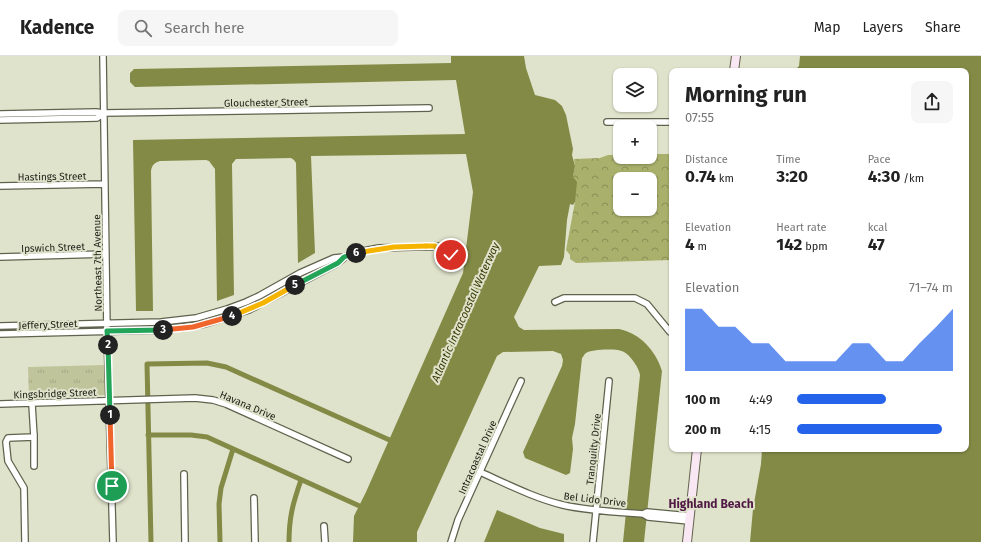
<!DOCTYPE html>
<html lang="en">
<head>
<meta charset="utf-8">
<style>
	body { margin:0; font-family:"Fira Sans",sans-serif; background:#f6f6f6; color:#222; height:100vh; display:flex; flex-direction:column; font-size:15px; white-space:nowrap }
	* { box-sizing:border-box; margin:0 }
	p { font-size:13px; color:#767676 }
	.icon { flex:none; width:22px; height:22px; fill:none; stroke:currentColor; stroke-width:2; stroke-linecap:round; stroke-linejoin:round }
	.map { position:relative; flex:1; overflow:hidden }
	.sheet { position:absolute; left:669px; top:12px; width:300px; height:384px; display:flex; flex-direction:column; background:#fff; border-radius:8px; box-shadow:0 1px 3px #0004 }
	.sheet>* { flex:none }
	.controls { position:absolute; left:613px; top:12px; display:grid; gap:8px }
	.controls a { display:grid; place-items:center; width:44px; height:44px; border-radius:8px; background:#fff; box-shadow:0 1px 3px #0004; font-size:20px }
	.pin { position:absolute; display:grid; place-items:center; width:34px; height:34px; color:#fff; margin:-17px; border:2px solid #fff; border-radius:50%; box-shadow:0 1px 4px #0007 }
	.km { position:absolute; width:20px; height:20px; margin:-10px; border-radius:50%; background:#222; color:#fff; font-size:11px; line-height:20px; text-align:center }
	.round { display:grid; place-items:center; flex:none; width:42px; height:42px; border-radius:8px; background:#f6f6f6 }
	.head { display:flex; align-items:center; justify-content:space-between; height:68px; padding:0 16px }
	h1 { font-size:22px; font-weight:700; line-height:30px }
	.metrics { display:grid; grid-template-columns:repeat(3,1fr); gap:6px; height:68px; padding:4px 16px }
	.metrics div { display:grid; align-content:center }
	.metrics b { font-size:17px; font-weight:700 }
	.metrics small { font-size:11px; font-weight:400 }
	.metrics p { font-size:11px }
	.chart { height:112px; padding:8px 16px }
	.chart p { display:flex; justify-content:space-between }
	.chart svg { width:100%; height:72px; margin-top:4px; fill:#2563eb; opacity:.7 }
	ul { padding:0 16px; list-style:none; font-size:13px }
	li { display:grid; grid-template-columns:64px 48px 1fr; align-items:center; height:30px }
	li i { height:10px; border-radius:5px; background:#2563eb }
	header { display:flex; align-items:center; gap:24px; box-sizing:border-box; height:56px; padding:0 20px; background:#fff; border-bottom:1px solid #e0e0e0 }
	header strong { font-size:19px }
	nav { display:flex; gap:22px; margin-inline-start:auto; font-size:14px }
	.search { width:280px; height:36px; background:#f6f6f6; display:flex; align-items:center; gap:10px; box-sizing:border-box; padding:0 14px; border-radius:8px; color:#767676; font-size:15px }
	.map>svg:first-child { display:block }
</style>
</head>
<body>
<header>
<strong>Kadence</strong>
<div class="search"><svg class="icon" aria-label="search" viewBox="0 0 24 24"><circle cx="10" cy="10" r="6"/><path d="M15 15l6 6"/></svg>Search here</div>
<nav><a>Map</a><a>Layers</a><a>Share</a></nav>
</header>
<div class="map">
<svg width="981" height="486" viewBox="0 0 981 486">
	<defs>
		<pattern id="grass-tufts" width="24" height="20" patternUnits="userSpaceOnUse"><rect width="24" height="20" fill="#bfc49b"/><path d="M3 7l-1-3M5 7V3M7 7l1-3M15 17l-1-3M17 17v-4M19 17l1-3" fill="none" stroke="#a4a885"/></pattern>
		<pattern id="forest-crowns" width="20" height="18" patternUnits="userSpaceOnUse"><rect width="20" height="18" fill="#a9b06b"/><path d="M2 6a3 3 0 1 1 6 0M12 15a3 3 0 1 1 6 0" fill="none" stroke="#898f57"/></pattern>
	</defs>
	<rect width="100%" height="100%" fill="#e0e3cb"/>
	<path fill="url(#grass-tufts)" d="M 105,309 L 106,339 L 29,342 L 28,311 Z"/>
	<path fill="url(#forest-crowns)" fill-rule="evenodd" d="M 650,98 L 672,98 L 672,204 L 576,207 L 570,203 L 570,199 L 566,194 L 575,146 L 573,121 L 575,110 L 574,103 L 600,102 L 608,99 L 620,99 L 620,101 L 650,101 ZM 620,123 L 650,123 L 650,153 L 620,153 Z"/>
	<path fill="#838a46" d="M 451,0 L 524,0 L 526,12 L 535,39 L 555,44 L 562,50 L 566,59 L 573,93 L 572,99 L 575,110 L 573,121 L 577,126 L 575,146 L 573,149 L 570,148 L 567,164 L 564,201 L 561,209 L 539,210 L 514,261 L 519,271 L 524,274 L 619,273 C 640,277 656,295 662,315 L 644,486 L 623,486 L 640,319 C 639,312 631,300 624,296 C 619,292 591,293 586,297 C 584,298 584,300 582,302 L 575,368 L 572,382 L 573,393 L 570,417 L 566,419 L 525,402 L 523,396 L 562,310 L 563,304 L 561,298 L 553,295 L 503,296 L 497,300 L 417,476 L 417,486 L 353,486 L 354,460 L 366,436 L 463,217 L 473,136 L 466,98 L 311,100 L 315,197 L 298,207 L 296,107 L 294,104 L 291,102 L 236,103 L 232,108 L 234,239 L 217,245 L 215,113 L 209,105 L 206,104 L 160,105 C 154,107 152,109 151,115 L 153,255 L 136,255 L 133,84 L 465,78 L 456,24 L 135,31 L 130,26 L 130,17 L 134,13 L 451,7 Z
		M 800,0 L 981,0 L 981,486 L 750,486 L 753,453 L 761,408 L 762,393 L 966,393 L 966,15 L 794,15 L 799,10 Z
		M 497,454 L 540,472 L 564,478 L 564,486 L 484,486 Z"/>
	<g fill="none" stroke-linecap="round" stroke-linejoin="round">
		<path stroke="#838a46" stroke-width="5" d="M 148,379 L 191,379 L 207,381 L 364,452
			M 151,486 L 147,308 L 207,307 L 226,311 L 394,386
			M 220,486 L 219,448 L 221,432 L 233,393
			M 289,486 C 289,461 293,447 301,424"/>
		<g stroke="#60624d" stroke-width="8">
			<path id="minor" d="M 103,0 L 107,275 L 113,486
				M 104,57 L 429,52
				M 0,58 L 96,56 L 104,57 L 97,62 L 0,64
				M 607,66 L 672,66
				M 0,130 L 105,128
				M 0,201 L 106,198
				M 555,246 L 564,242 L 635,242 L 647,248 L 670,276 L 672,277
				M 0,270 L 161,266 L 196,262 L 227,253 L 246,246 L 259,240 L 300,217 L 334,202 L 344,201 L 363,195 L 379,192 L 447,190 L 452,194 L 451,199 L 449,201 L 444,201 L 435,190
				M 0,278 L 162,274 L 205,268 L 249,254 L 338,207 L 344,202
				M 0,348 L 195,342 L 213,344 L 226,348 L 348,403
				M 34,378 L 34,410
				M 480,416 C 507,428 534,442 563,449 C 589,455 616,456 643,458 L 648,461 L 689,465
				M 184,418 L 185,486
				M 254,442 L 255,486
				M 643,458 L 647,456 L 690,460
				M 324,470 L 325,486
				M 25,486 L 24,432 L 8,405 L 6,386 L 8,382 L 34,381 L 32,348
				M 451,486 L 458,464 L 521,325
				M 593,486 L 609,325"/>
		</g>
		<g stroke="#60624d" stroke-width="10">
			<path id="secondary" d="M 734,15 L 736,0
				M 687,486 L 697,393"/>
		</g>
		<use href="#minor" stroke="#fff" stroke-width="5.5"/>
		<use href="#secondary" stroke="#fae7f4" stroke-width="8"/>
	</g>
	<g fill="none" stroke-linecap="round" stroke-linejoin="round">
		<g stroke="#fff" stroke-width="8">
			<path id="split-1" d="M 110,359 L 112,430"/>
		</g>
		<g stroke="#fff" stroke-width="8">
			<path id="split-2" d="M 108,289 L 110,359"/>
		</g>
		<g stroke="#fff" stroke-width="8">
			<path id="split-3" d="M 108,289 L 107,275 L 163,274"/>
		</g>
		<g stroke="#fff" stroke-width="8">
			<path id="split-4" d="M 163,274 L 193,271 L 232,260"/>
		</g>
		<g stroke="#fff" stroke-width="8">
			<path id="split-5" d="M 232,260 L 263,247 L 295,229"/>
		</g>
		<g stroke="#fff" stroke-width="8">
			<path id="split-6" d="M 295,229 L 338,207 L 344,201 L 356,197"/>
		</g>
		<g stroke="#fff" stroke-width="8">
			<path id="split-7" d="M 356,197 L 394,191 L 426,190"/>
		</g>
		<g stroke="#fff" stroke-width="8">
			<path id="split-8" d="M 426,190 L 435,190 L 444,201 L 449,201 L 451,199"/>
		</g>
		<use href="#split-1" stroke="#f0652b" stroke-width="5"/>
		<use href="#split-2" stroke="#22a559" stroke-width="5"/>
		<use href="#split-3" stroke="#22a559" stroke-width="5"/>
		<use href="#split-4" stroke="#f0652b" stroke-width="5"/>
		<use href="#split-5" stroke="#f5b400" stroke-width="5"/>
		<use href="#split-6" stroke="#22a559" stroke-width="5"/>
		<use href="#split-7" stroke="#f5b400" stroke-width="5"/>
		<use href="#split-8" stroke="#f5b400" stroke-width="5"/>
	</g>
	<g text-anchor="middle" stroke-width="4" stroke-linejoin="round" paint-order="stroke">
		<g font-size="10" fill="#1c1d14" stroke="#e0e3cb">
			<text transform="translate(266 46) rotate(-1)" y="4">Glouchester Street</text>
			<text transform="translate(52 120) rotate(-1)" y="4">Hastings Street</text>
			<text transform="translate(53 191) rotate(-2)" y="4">Ipswich Street</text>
			<text transform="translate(97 207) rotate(-91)" y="4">Northeast 7th Avenue</text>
			<text transform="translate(48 268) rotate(-2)" y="4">Jeffery Street</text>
			<text transform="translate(55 337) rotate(-2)" y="4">Kingsbridge Street</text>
			<text transform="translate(248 349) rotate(23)" y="4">Havana Drive</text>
			<text transform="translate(593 393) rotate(-84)" y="4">Tranquilty Drive</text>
			<text transform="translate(477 401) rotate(-66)" y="4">Intracoastal Drive</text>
			<text transform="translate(595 443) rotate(7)" y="4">Bel Lido Drive</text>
		</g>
		<g font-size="11" font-style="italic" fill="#363901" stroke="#e0e3cb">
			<text transform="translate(465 256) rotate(-66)" y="4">Atlantic Intracoastal Waterway</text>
		</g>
		<g font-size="12" font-weight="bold" fill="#511a45" stroke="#e0e3cb">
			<text x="711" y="452">Highland Beach</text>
		</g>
	</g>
</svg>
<div class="controls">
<a><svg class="icon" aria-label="layers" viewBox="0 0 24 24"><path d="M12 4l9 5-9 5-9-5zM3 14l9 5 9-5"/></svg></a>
<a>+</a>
<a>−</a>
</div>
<div class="pin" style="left:112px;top:430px;background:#1e9e55"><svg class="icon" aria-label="arrive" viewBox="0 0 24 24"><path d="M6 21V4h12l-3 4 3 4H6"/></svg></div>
<div class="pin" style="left:451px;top:199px;background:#d93025"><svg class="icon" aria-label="check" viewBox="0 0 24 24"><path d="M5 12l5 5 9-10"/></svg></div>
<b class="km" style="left:110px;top:359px">1</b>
<b class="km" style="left:108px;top:289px">2</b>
<b class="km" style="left:163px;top:274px">3</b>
<b class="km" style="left:232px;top:260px">4</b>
<b class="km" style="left:295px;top:229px">5</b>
<b class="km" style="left:356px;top:197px">6</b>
<section class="sheet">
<div class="head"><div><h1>Morning run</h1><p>07:55</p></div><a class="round"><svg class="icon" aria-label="share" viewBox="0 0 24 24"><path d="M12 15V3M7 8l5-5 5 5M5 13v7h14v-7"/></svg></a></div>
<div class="metrics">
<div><p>Distance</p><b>0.74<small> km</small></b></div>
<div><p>Time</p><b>3:20</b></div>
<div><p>Pace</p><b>4:30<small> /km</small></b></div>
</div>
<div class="metrics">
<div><p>Elevation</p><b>4<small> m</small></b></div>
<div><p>Heart rate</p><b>142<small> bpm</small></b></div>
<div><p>kcal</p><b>47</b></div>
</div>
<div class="chart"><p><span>Elevation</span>71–74 m</p>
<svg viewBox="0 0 160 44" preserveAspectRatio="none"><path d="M0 44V6L10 6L20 17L30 17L40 27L50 27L60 38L70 38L80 38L90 38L100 27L110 27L120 38L130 38L140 27L150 17L160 6V44z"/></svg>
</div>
<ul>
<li><b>100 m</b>4:49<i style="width:57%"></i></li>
<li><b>200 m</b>4:15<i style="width:93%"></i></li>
</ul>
</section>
</div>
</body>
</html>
